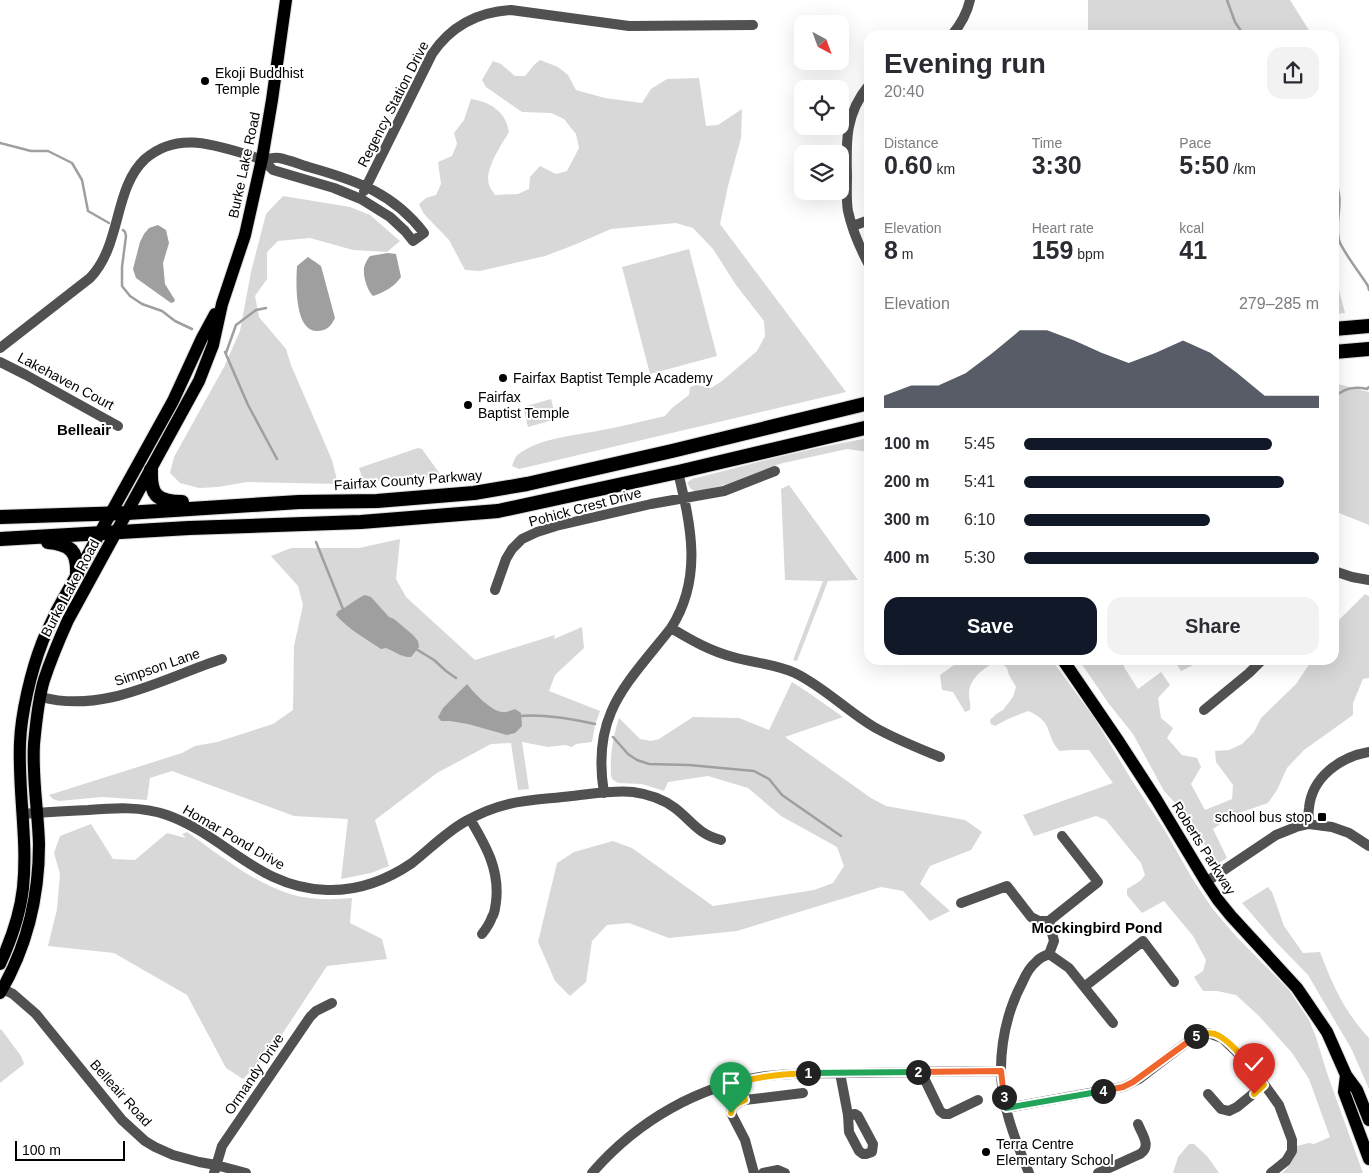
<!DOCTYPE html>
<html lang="en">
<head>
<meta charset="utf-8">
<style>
	body { margin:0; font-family:Arial,sans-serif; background:#f2f2f3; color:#2b2b33; height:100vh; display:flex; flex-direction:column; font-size:19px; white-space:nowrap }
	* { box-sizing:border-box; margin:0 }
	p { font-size:16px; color:#7c7c81 }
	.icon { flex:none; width:28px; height:28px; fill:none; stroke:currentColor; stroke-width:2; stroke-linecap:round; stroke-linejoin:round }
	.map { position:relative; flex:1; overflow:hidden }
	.panel { position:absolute; left:864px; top:30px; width:475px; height:635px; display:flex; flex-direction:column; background:#fff; border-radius:15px; box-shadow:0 5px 20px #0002 }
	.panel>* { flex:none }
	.needle { width:32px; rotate:139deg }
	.controls { position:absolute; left:794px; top:15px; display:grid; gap:10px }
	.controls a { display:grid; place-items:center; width:55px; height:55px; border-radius:10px; background:#fff; box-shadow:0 5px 20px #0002; font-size:25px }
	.scale { position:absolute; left:15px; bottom:12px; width:110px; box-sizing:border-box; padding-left:5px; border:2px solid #000; border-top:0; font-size:14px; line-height:18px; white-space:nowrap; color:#000; -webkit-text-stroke:4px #fff; paint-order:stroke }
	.pin { position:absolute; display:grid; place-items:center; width:42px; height:42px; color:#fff; margin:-51px -21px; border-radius:50% 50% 50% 0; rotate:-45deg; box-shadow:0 0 5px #0007 }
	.pin .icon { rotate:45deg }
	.km { position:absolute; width:25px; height:25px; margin:-12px; border-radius:50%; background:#222; color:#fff; font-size:14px; line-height:25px; text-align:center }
	.round { display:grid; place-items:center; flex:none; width:52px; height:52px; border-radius:15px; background:#f2f2f3 }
	.summary { display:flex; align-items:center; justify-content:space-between; height:85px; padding:0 20px }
	h1 { font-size:28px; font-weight:700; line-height:38px }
	.figures { display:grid; grid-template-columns:repeat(3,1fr); gap:8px; height:85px; padding:5px 20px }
	.figures div { display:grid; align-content:center }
	.figures b { font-size:25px; font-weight:700 }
	.figures small { font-size:14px; font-weight:400 }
	.figures p { font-size:14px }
	.chart { height:140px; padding:10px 20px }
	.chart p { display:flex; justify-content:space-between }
	.chart svg { width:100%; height:90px; margin-top:5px; fill:#111827; opacity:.7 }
	.button { display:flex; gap:10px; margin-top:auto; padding:10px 20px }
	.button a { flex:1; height:58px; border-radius:15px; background:#111827; color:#fff; font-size:20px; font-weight:700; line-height:58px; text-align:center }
	.button a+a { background:#f2f2f3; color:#2b2b33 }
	ul { padding:0 20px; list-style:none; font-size:16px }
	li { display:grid; grid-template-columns:80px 60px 1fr; align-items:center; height:38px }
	li i { height:12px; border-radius:6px; background:#111827 }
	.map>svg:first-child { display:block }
</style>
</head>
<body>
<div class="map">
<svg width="1369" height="1173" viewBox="0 0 1369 1173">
	<rect width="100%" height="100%" fill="#fff"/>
	<path fill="#d8d8d8" d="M 1088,0 L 1290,0 L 1312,35 L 1088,35 Z
		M 540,60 L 558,67 L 568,75 L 576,90 L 605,98 L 642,103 L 651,89 L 667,79 L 699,78 L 706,126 L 718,125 L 742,109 L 741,138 L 728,186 L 720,224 L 846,392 L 519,469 L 512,466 C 514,461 515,456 520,453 C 542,438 571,436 597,431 C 620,427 642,421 665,416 L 672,408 L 689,395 L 690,387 L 696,385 L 711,388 L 722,381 L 757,351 L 765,336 L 764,321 L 736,285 L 713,249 L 693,228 L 676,223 L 611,229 L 574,245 L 545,256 L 480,271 L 465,270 L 449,240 L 424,214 L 419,204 L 426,198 L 436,195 L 441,184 L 438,162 L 452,156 L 457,144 L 454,133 L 464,120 L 471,99 C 491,102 506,112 509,132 C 502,144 484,170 489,185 C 490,188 493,192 495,195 L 518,194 L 529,189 L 530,177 L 540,166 L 556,174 L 567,171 L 579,148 L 576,134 L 564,119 L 551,113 L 522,112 L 486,87 L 482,80 L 493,61 L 501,64 L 515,76 L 525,76 L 534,65 Z
		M 283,196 L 350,207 L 370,215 L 400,241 L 387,252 L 353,250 L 310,238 L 278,241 L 267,252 L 267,279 L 255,296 L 259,317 L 286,349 L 291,365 L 332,460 L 338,484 L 247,482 L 218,487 L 199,488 L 180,483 L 170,473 L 174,457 L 224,367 L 240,331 L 251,272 L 266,214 Z
		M 689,249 L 717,356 L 650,374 L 622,267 Z
		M 1334,271 L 1345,313 L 1334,314 Z
		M 1334,383 L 1369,392 L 1369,525 L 1334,511 Z
		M 551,399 L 556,419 L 528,427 L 523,407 Z
		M 869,438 L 869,452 L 847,449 L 779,464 L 750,477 L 724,485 L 696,492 L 691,489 L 687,483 L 692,479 C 751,464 809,448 869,438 Z
		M 418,448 L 422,449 L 440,474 L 440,476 L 367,482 L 363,480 L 359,468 Z
		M 789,485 L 858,580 L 828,581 L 797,661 L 793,660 L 823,581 L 785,580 L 781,489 Z
		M 400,539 L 396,579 L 406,597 L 475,660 L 555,635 L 554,639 L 582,627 L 584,648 L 555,675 L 549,691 L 600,711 L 595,725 L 592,742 L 576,744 L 572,747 L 565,745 L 548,747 L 522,742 L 529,789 L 518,790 L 511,743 L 491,744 L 437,773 L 375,820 L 389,866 L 371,873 L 341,879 L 348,819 L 294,816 L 172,771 L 150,778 L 147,800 L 102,797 L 59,801 L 53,799 L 49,795 L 182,753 L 195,746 L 217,742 L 273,724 L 293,710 L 294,646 L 303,605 L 298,586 L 271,556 L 291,548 L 359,548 Z
		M 1365,594 L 1369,596 L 1369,678 L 1363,679 L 1353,703 L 1353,715 L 1304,750 L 1287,768 L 1277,790 L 1268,803 L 1233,815 L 1213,829 L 1227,858 L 1216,865 L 1189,818 L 1164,791 L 1133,734 L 1109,704 L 1079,660 L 1125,660 L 1124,667 L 1138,689 L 1161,672 L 1170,685 L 1158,698 L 1161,718 L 1173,728 L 1167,738 L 1182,755 L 1197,758 L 1201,767 L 1191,784 L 1205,810 L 1232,799 L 1233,785 L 1216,762 L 1215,751 L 1229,750 L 1242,744 L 1254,732 L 1261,718 L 1296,684 L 1312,660 L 1334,660 L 1334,625 Z
		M 961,660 L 997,660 C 985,668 969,678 969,694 C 969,700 971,703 970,710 L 965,712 L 953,692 L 942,690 L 940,675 Z
		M 998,660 L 1052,660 L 1095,719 L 1131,779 L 1164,829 L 1192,878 L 1212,908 L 1234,934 L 1289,990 L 1309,1020 L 1316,1037 L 1327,1073 L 1363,1173 L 1282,1173 C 1291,1165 1295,1158 1297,1146 L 1309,1143 L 1314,1144 L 1330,1137 L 1309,1079 L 1292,1053 L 1259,1016 L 1236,995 L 1217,991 L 1203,991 L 1194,977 L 1203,971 L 1206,960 L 1193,936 L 1164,901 L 1142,913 L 1127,895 L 1127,889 L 1140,881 L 1145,875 L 1141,863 L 1106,820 L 1096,816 L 1034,836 L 1023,815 L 1113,783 L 1089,750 L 1071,750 L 1060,751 C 1044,736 1056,723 1028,711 L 1008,719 L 995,726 L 991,724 L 990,720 L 996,714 L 1003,710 L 1013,697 L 1016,687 L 1009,675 L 1007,668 Z
		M 1174,660 L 1203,660 L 1181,671 Z
		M 792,682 L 809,693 L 843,717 L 785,737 L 871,798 L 886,806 L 965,820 L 982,832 L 971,850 L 930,866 L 920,884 L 950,911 L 930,921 L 903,891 L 881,887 L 737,931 L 669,938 L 629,923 L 607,925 L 592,941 L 586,982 L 570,996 L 555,981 L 538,942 L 557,863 L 574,852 L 613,841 L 632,848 L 713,906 L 814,890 L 833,883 L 844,866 L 837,847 L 781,816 L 748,788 L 708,776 L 668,782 L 664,791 L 642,784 L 618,783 L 612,779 L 611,775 C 610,755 613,737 619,718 L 640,739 L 651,741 L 659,739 L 693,717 L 739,718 L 769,730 Z
		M 91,824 L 113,859 L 135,860 L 167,833 L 186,838 L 182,834 L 187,832 C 218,854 254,883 290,894 C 310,900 331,900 352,898 L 350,923 L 382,939 L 387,959 L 327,966 L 271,1051 L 243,1079 L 226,1068 L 187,995 L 114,953 L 48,946 L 57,909 L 60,874 L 54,853 L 60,836 Z
		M 1268,887 L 1272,892 L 1284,926 L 1303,953 L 1320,952 C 1333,986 1344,1011 1369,1038 L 1369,1089 L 1352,1050 L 1308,975 L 1275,941 L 1242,903 Z
		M 1,1029 L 21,1056 L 24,1064 L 0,1083 L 0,1030 Z
		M 1189,1144 L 1194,1144 L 1207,1156 L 1219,1173 L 1173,1173 L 1178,1157 Z"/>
	<path fill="#9f9f9f" d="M 158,225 L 166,230 L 169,243 L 163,263 L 165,284 L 175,300 L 174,302 L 171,303 L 136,278 L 133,269 L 140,242 L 144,234 L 149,228 Z
		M 388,253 L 396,254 L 401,277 C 394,287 385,292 373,296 C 367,290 363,276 364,268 C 365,263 367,260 370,256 Z
		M 308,257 L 321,266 L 335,318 C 331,326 327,331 317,331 C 294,331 296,282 297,266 Z
		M 365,595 L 371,597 L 389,617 L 394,619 L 413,635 L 418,641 L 419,647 L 411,657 C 402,658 394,651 386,648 L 381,649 C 365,638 349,630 336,615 L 338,611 C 348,607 355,599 365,595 Z
		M 467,684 C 474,693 492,712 503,712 C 507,713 511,710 515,709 L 521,713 L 522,726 L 515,733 L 507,735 L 468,724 L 450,721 L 441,721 L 438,717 L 443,708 Z"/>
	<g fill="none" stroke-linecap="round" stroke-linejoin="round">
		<path stroke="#9f9f9f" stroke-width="2.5" d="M 1227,0 L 1235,22 L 1241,31 L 1253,35
			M 0,143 L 31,151 L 48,151 L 72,163 L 82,180 L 88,211 L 109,223
			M 1334,179 C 1346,203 1334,217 1339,240 C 1341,249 1362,276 1368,286 L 1369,290
			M 123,230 L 125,232 L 126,236 L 122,267 L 122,286 L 130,296 L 142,304 L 162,311 L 175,321 L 192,329
			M 225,352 L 248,405 L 277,459
			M 226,353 L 236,325 L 256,310 L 266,308
			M 1334,398 C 1343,388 1354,386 1367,389 L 1369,387
			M 316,542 L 343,609
			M 416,649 L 434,660 L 446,671 L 456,678
			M 520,716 C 544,714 572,719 595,724
			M 613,737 L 628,754 L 637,760 L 649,764 L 689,765 L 754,771 L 769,779 L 782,795 L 841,836"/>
		<g stroke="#dbdbdb" stroke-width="14">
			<path id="major" d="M 1063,660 L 1119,742 L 1156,799 L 1206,882 L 1218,900 L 1231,916 L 1297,988 L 1327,1032 L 1346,1075 L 1357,1090 L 1369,1120
				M 0,964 C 11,940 20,915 23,888 C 28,840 18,792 20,743 C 21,714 31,671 42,643 C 46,632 52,622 56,612 L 173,401 L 202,338 L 215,314
				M 0,993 C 27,947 39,897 39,844 C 38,810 32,778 34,744 C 36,723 38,700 44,680 C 51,659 59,640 68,620 L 199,381 L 213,345 L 222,304 L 245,235 L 262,159 L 272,100 L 286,0
				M 1346,1075 L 1344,1092 L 1369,1159"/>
		</g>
		<g stroke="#dbdbdb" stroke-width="16">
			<path id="highway" d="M 1334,329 L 1369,326
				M 1334,352 L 1369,349
				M 151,470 C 150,494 156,502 182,502
				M 0,517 L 127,513 L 299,502 L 377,501 L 474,493 L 527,484 L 672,451 L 869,403
				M 0,539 L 189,528 L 361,522 L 498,511 L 678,472 L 869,427
				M 48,542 C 70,544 78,551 77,574"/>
		</g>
		<path stroke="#515151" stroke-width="10" d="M 952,35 C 961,24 967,14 970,0
			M 869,85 C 845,114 846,141 847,176 C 847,188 846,200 848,211 C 852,230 860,248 869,265
			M 364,191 L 432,54 C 451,26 477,12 511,10 L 629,26 L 753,25
			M 853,226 L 869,220
			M 0,348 L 90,278 C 122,245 113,189 145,159 C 175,133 209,143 242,153 C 248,155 254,157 261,159 C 267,160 273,157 279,158 C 290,160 301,165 312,168 C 358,181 394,194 424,233 L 413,241 L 405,231 L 390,217 L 361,199 L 334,188 L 273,170 L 262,159
			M 0,362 L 26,375 L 118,426
			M 1334,571 L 1352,577 L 1369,580
			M 495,590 L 506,559 L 512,549 L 522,539 L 537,532 L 556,526 L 651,504 L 724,491 L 775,471
			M 671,628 C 691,640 710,651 733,657 C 754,663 775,664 795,673 C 824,687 847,711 874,727 C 895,739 918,748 940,757
			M 41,697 C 105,714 163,678 222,659
			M 1204,710 L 1249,673 L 1262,660
			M 604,793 C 591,714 626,685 671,628 C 703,578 691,526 678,472
			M 23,814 C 45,812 66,811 88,810 C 114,808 141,806 167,815 C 226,836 258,888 327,890 C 357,891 387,880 412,863 C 430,849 446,832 466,821 C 505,799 530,801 572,796 C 592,794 613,790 633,792 C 648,794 663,799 675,808 C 693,822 698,834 721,840
			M 470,819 C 486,846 500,870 496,902 C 495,908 495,913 492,917 C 490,923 486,929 482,934
			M 1309,824 C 1309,819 1308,813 1309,808 C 1312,777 1340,757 1369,752
			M 1206,882 L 1276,835 L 1296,827 L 1309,824 L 1332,827 L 1349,833 L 1369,846
			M 961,903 L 1007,886 L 1031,917 L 1039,921 L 1049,921 L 1054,941 L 1049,954
			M 1049,921 L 1098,882 L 1062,836
			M 1049,954 L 1069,968 L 1113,1023
			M 1084,987 L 1143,941 L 1174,982
			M 3,989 L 13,994 L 36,1014 L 122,1120 L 145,1141 L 155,1147 L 173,1155 L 199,1162 L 216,1165 L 246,1173
			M 924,1072 L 925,1080 L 940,1111 L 944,1114 L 949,1114 L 978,1100
			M 840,1073 L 848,1115 L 849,1132 L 859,1151 L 863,1154 L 866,1154 L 872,1152 L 873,1144 L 858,1116 L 855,1114 L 848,1115
			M 739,1082 L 745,1100 C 738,1103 732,1105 731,1113 L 745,1140 L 754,1173
			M 1208,1094 L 1221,1109 L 1229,1111 L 1237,1107 L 1264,1085
			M 745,1100 L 803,1093
			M 1006,1108 L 1123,1087 L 1139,1079 L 1194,1037 L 1200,1034 L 1208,1033 L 1222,1038 L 1251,1066 L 1279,1105 L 1292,1140 L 1292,1151 L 1286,1161 L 1271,1173
			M 214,1173 L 222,1146 L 310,1017 L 316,1011 L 332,1003
			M 592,1173 C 637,1121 699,1085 767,1076 C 798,1072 830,1073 861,1073 C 908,1072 955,1071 1001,1071
			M 763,1173 L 778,1170 L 785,1173
			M 1029,1173 C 1020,1152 1011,1130 1006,1108 C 995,1067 1003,1018 1023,981 C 1026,974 1030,967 1036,962 C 1039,958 1044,956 1049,954
			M 1098,1173 L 1140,1154 C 1152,1146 1142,1135 1138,1124"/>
		<use href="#major" stroke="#000" stroke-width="12"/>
		<use href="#highway" stroke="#000" stroke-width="14"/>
	</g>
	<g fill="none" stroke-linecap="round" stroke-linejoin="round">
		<g stroke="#fff" stroke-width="10">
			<path id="split-1" d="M 731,1113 C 732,1105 738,1103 745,1100 L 739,1082 C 762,1076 784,1074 808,1073"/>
		</g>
		<g stroke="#fff" stroke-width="10">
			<path id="split-2" d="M 808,1073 L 918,1072"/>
		</g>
		<g stroke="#fff" stroke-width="10">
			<path id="split-3" d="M 918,1072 L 1001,1071 L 1004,1097"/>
		</g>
		<g stroke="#fff" stroke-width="10">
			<path id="split-4" d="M 1004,1097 L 1006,1108 L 1103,1091"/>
		</g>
		<g stroke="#fff" stroke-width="10">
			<path id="split-5" d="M 1103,1091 L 1123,1087 L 1133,1082 L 1196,1036"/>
		</g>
		<g stroke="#fff" stroke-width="10">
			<path id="split-6" d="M 1196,1036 C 1202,1034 1208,1032 1215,1034 C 1232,1040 1254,1071 1264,1085 L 1254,1094"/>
		</g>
		<use href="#split-1" stroke="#f5b400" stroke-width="6"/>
		<use href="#split-2" stroke="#22a559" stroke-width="6"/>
		<use href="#split-3" stroke="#f0652b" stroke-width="6"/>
		<use href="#split-4" stroke="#22a559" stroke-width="6"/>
		<use href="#split-5" stroke="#f0652b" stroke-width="6"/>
		<use href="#split-6" stroke="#f5b400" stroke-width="6"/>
	</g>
	<g fill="#000" stroke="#fff" stroke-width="2">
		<circle cx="205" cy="81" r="5"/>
		<circle cx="503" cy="378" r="5"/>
		<circle cx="468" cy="405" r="5"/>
		<rect x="1317" y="812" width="10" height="10" rx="2.5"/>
		<circle cx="986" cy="1152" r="5"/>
	</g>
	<g text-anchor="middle" stroke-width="4" stroke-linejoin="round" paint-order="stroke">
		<g font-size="14" fill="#000" stroke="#fff" text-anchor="start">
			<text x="215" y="78">Ekoji Buddhist<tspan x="215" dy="16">Temple</tspan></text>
			<text x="513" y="383">Fairfax Baptist Temple Academy</text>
			<text x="478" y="402">Fairfax<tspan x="478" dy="16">Baptist Temple</tspan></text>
			<text x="1312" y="822" text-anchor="end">school bus stop</text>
			<text x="996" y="1149">Terra Centre<tspan x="996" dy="16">Elementary School</tspan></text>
		</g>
		<g font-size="14" fill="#000" stroke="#fff">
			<text transform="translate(393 104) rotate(-63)" y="5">Regency Station Drive</text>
			<text transform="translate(244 165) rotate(-78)" y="5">Burke Lake Road</text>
			<text transform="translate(66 381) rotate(28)" y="5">Lakehaven Court</text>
			<text transform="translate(408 480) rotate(-4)" y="5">Fairfax County Parkway</text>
			<text transform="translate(585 507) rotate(-15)" y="5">Pohick Crest Drive</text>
			<text transform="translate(70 588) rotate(-62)" y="5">Burke Lake Road</text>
			<text transform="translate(157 667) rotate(-19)" y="5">Simpson Lane</text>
			<text transform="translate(234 837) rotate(30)" y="5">Homar Pond Drive</text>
			<text transform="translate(1204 848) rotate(58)" y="5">Roberts Parkway</text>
			<text transform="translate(254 1074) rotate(-56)" y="5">Ormandy Drive</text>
			<text transform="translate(121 1093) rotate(48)" y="5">Belleair Road</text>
		</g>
		<g font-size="15" font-weight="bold" fill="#000" stroke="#fff">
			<text x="84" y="435">Belleair</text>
			<text x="1097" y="933">Mockingbird Pond</text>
		</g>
	</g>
</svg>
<div class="controls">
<a><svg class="needle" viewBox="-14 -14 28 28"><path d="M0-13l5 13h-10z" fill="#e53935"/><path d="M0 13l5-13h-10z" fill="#7c7c81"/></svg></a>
<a><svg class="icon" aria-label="locate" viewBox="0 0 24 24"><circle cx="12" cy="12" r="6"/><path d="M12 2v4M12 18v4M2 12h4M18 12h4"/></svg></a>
<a><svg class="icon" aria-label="layers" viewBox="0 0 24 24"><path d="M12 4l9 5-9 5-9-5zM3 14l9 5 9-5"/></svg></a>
</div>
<div class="scale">100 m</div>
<div class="pin" style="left:731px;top:1113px;background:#1e9e55"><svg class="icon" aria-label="arrive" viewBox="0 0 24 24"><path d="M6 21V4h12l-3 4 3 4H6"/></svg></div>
<div class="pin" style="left:1254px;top:1094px;background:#d93025"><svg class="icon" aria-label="check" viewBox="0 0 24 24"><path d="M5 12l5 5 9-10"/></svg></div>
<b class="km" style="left:808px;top:1073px">1</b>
<b class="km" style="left:918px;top:1072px">2</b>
<b class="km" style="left:1004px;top:1097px">3</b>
<b class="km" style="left:1103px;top:1091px">4</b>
<b class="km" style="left:1196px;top:1036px">5</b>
<section class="panel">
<div class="summary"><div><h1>Evening run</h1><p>20:40</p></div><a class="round"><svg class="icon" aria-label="share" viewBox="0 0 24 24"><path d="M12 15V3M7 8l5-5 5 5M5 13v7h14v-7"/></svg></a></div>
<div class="figures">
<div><p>Distance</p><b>0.60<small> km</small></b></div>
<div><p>Time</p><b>3:30</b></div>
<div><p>Pace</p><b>5:50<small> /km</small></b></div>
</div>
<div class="figures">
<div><p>Elevation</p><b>8<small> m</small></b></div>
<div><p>Heart rate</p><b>159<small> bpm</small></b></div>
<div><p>kcal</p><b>41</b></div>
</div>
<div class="chart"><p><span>Elevation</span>279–285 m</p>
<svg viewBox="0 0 160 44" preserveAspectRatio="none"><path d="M0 44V38L10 33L20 33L30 27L40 17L50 6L60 6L70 11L80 17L90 22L100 17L110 11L120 17L130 27L140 38L150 38L160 38V44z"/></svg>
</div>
<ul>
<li><b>100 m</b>5:45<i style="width:84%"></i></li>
<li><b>200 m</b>5:41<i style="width:88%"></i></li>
<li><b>300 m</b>6:10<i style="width:63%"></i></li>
<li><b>400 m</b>5:30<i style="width:100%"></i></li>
</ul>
<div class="button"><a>Save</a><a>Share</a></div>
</section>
</div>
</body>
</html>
